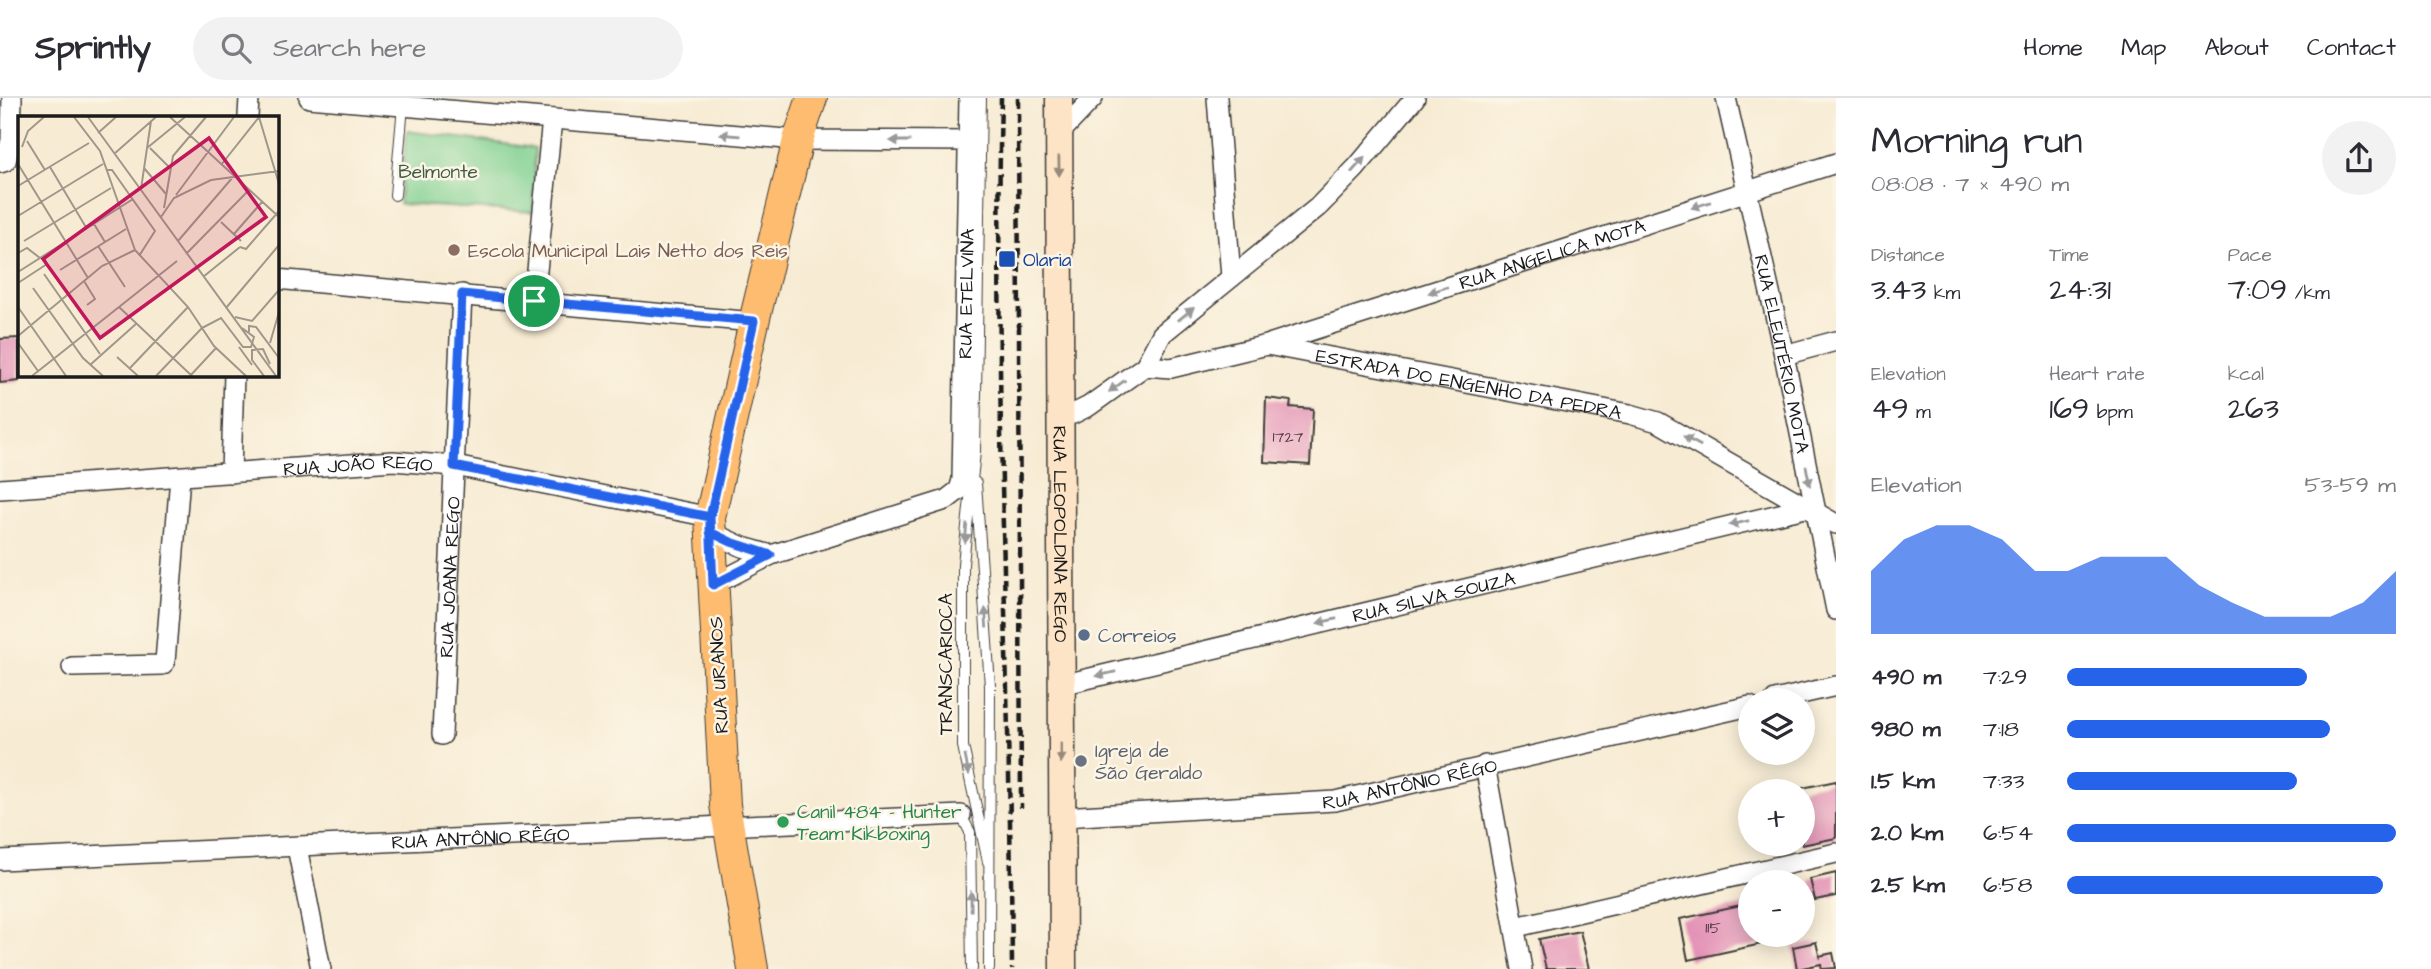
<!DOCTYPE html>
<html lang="en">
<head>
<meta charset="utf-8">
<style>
	body { margin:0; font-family:"Architects Daughter",sans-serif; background:#f2f2f3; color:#2b2b33; height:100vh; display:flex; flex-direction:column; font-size:26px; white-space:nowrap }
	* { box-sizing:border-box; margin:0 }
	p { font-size:23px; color:#7c7c81 }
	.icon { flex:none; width:38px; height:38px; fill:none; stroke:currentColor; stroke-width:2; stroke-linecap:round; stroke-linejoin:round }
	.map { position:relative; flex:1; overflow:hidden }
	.drawer { display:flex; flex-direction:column; background:#fff; width:595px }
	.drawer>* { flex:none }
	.controls { position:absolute; left:1738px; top:590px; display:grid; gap:14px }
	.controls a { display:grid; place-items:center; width:77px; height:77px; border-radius:50%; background:#fff; box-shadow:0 4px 18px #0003; font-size:35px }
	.pin { position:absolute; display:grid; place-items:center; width:60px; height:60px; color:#fff; margin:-30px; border:4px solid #fff; border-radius:50%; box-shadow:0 2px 7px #0007 }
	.round { display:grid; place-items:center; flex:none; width:74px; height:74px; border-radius:37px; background:#f2f2f3 }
	.headline { display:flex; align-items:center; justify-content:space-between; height:119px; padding:0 35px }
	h1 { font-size:38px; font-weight:600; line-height:52px }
	.figures { display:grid; grid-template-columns:repeat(3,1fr); gap:10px; height:119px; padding:7px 35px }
	.figures div { display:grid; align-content:center }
	.figures b { font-size:30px; font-weight:600 }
	.figures small { font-size:19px; font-weight:400 }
	.figures p { font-size:19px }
	.chart { height:196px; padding:14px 35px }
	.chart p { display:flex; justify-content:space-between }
	.chart svg { width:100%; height:126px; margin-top:7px; fill:#2563eb; opacity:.7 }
	ul { padding:0 35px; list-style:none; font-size:23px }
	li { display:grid; grid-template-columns:112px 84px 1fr; align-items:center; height:52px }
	li i { height:18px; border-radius:9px; background:#2563eb }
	header { display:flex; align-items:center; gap:42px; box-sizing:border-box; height:98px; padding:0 35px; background:#fff; border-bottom:2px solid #e1e1e2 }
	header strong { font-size:33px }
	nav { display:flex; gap:38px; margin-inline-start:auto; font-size:24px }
	.search { width:490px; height:63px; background:#f2f2f3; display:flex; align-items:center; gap:18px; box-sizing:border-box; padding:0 24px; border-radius:38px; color:#7c7c81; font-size:26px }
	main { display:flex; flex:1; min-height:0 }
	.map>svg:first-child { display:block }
</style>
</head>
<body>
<header>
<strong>Sprintly</strong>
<div class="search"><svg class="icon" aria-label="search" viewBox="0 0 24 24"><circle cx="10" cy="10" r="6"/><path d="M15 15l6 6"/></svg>Search here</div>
<nav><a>Home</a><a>Map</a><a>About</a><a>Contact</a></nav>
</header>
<main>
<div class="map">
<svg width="1836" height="871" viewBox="0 0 1836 871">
	<rect width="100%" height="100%" fill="#fcf5e5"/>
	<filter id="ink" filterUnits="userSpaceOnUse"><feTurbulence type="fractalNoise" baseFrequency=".0143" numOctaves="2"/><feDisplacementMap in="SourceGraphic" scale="14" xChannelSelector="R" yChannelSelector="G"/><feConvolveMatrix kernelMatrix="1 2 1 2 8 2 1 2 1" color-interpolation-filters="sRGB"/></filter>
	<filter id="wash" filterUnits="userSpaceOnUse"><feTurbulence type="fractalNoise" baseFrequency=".00686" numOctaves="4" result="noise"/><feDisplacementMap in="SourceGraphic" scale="28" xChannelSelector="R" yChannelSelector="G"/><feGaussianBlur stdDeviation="1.57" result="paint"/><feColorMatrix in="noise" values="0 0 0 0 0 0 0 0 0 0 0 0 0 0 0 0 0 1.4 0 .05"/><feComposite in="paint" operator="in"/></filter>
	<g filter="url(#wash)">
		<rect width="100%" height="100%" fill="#f7ebd3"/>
		<path fill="#7ed091" stroke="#4d7656" stroke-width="2" d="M 407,33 L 535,50 L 533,114 L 399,106 Z"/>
		<g id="blocks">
			<path fill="#e391b6" d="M 19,240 L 19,283 L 0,285 L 0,241 Z
				M 1266,300 L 1291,303 L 1290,309 L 1313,311 L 1310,367 L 1264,364 Z
				M 1836,683 L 1836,740 L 1802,747 L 1802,690 Z
				M 1836,775 L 1836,798 L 1815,802 L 1810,781 Z
				M 1750,806 L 1750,836 L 1780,836 L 1780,842 L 1688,862 L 1680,821 Z
				M 1580,833 L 1589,871 L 1546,871 L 1539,841 Z
				M 1816,844 L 1820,861 L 1819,858 L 1833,855 L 1836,870 L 1822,871 L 1821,866 L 1797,871 L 1793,849 Z"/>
		</g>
	</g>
	<g filter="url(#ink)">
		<use href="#blocks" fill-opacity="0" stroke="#3d3b37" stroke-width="2"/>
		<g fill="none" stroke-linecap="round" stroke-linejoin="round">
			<g stroke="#3d3b37" stroke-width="12">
				<path id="service" d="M 981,0 L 975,354 L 963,466 L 963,648 L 988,764
					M 395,97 L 403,8
					M 976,385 L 990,588 L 989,871
					M 961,717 L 970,734 L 972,871"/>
			</g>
			<g stroke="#3d3b37" stroke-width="22">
				<g id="minor">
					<path d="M 309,0 L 798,42 L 969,43"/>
					<path d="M 1217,0 L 1231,179"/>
					<path id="s1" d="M 1726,0 L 1784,257 L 1836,512"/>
					<path d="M 248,19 L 249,0"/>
					<path d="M 1059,36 L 1093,0"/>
					<path d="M 0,65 L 6,63 L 11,42 L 12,0"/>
					<path d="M 276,181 L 754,224"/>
					<path d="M 534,203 L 552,21"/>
					<path id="s2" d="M 1272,245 L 1836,65"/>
					<path d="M 1784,257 L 1836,243"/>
					<path d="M 1145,268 L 1162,236 L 1318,109 L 1356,70 L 1415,0"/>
					<path id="s3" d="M 1061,317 L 1073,316 L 1089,308 L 1145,268 L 1171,270 L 1267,247 L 1630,316 L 1658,324 L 1836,426"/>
					<path d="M 231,375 L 234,276"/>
					<path id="s4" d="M 0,391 L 393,363 L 455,368 L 710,419"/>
					<path d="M 710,434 L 743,449 L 771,457"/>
					<path id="s5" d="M 713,487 L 771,457 L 946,402 L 959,392 L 962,382 L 969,0"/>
					<path d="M 72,569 L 162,567 L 165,564 L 180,379"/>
					<path id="s6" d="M 1061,587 L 1805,410"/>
					<path d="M 1775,602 L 1836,588"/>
					<path id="s7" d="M 442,637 L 462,196"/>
					<path d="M 1485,667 L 1522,871"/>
					<path id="s8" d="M 1062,719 L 1335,703 L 1750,608"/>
					<path d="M 297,749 L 321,871"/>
					<path id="s9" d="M 0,762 L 961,717"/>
					<path d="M 1516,829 L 1836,755"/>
				</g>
			</g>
			<g stroke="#3d3b37" stroke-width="29">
				<g id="secondary">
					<path id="s10" d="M 1059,0 L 1063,871"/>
				</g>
			</g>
			<g stroke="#3d3b37" stroke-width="32">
				<path id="primary" d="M 753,871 L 725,707 L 710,419 L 754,224 L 798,42 L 812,0"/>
			</g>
			<use href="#service" stroke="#fff" stroke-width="10"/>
			<use href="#minor" stroke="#fff" stroke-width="19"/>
			<use href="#secondary" stroke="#fee4c6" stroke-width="26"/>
			<use href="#primary" stroke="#fdbc70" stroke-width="30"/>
			<path stroke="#1c1c1c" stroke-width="4.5" stroke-dasharray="10 5" stroke-linecap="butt" d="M 1001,0 C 994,290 1010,581 1012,871
				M 1018,0 L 1021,710"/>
		</g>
		<defs><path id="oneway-solid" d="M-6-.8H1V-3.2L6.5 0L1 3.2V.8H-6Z" transform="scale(1.75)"/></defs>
		<g fill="#999">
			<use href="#oneway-solid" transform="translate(730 37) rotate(-175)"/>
			<use href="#oneway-solid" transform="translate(900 43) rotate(-180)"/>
			<use href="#oneway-solid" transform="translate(1358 67) rotate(-48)"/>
			<use href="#oneway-solid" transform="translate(1701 107) rotate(162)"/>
			<use href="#oneway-solid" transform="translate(1438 192) rotate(162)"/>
			<use href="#oneway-solid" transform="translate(1186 216) rotate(-39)"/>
			<use href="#oneway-solid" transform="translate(1117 288) rotate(144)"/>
			<use href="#oneway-solid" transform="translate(1692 343) rotate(-151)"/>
			<use href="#oneway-solid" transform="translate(1808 378) rotate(79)"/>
			<use href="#oneway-solid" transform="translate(1739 425) rotate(167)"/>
			<use href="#oneway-solid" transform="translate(966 435) rotate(95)"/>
			<use href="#oneway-solid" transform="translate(986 520) rotate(-94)"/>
			<use href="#oneway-solid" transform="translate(1327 523) rotate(167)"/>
			<use href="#oneway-solid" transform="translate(1106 576) rotate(167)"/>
			<use href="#oneway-solid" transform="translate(967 667) rotate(78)"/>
			<use href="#oneway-solid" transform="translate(971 803) rotate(-91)"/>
		</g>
		<g fill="#988a7a">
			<use href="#oneway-solid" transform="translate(1059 68) rotate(89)"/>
			<use href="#oneway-solid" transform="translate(1061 655) rotate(90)"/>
		</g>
	</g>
	<g fill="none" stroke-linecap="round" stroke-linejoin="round" filter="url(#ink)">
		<g stroke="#fff" stroke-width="14">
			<path id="route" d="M 534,203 L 754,223 L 710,419 L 713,487 L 771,457 L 731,444 L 710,434 L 710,419 L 454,368 L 462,196 L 534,203"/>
		</g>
		<use href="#route" stroke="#2563eb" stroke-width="9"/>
	</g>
	<circle fill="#8d6e63" stroke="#fcf5e5" stroke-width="2.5" cx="454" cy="152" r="7"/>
	<rect fill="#1a4fb4" stroke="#fcf5e5" stroke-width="2.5" x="998" y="152" width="18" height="18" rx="3.5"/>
	<circle fill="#5c6f8a" stroke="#fcf5e5" stroke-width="2.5" cx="1084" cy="537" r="7"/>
	<circle fill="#6b7280" stroke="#fcf5e5" stroke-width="2.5" cx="1081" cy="663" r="7"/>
	<circle fill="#2e9e5b" stroke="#fcf5e5" stroke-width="2.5" cx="783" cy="724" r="7"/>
	<g text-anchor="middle" stroke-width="5" stroke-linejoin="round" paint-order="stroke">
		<g font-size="16" fill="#4e3942">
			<text x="1288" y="344">1727</text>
			<text x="1713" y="835">115</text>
		</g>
		<g font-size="19" fill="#3e5b45" stroke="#fcf5e5">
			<text x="438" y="80">Belmonte</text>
		</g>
		<g font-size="19" fill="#785e54" stroke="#fcf5e5" text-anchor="start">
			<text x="468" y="159">Escola Municipal Lais Netto dos Reis</text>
		</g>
		<g font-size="19" fill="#1c1c1c" stroke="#fcf5e5">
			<text dy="7" stroke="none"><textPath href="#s2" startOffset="294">RUA ANGELICA MOTA</textPath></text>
			<text dy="7" stroke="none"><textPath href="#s5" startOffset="462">RUA ETELVINA</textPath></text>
			<text dy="7" stroke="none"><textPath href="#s1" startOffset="262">RUA ELEUTÉRIO MOTA</textPath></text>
			<text dy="7" stroke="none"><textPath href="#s3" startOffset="429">ESTRADA DO ENGENHO DA PEDRA</textPath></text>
			<text dy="7" stroke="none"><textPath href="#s4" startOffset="359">RUA JOÃO REGO</textPath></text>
			<text dy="7" stroke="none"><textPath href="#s10" startOffset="436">RUA LEOPOLDINA REGO</textPath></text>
			<text dy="7" stroke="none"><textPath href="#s7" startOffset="158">RUA JOANA REGO</textPath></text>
			<text dy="7" stroke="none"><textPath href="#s6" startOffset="383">RUA SILVA SOUZA</textPath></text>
			<text transform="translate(945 566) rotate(-90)" y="7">TRANSCARIOCA</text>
			<text transform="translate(718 577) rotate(-93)" y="7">RUA URANOS</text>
			<text dy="7" stroke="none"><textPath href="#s8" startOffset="350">RUA ANTÔNIO RÊGO</textPath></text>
			<text dy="7" stroke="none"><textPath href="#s9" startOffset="481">RUA ANTÔNIO RÊGO</textPath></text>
		</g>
		<g font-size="19" fill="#164399" stroke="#fcf5e5" text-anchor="start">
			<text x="1023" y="168">Olaria</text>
		</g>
		<g font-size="19" fill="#4e5e75" stroke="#fcf5e5" text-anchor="start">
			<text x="1098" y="544">Correios</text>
		</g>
		<g font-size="19" fill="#5b616d" stroke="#fcf5e5" text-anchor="start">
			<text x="1095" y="659">Igreja de<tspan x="1095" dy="22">São Geraldo</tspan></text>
		</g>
		<g font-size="19" fill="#27864d" stroke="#fcf5e5" text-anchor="start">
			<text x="797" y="720">Canil 484 - Hunter<tspan x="797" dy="22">Team Kikboxing</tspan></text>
		</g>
	</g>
	<g transform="translate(18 18)">
		<rect width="261" height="261" fill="#f7ebd3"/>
		<path fill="none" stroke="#9f988a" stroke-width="2" d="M 56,1 L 82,35 L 117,134 L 170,191 L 196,230 L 228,260M 70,1 L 258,260M 152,1 L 261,101M 241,1 L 261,68M 80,17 L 98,1M 9,25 L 27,54M 4,31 L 10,15 L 26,1M 129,32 L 167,1M 132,32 L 153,53M 96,38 L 138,1M 0,48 L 70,162M 203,49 L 241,1M 32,51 L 69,113M 126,52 L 148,78M 88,54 L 94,54 L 137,115 L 121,140M 0,70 L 71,27M 123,73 L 133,5M 158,79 L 216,1M 146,92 L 155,40 L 188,1M 0,100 L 85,48M 143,101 L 156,82 L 193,64 L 261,55M 203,106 L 223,125M 76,108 L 87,126M 216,118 L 244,86M 6,125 L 93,72M 160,125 L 215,61M 80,130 L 107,171M 222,131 L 228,133 L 261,95M 0,137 L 9,132 L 22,142M 168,138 L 231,74M 42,154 L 108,113M 0,156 L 115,83M 26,158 L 82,238M 185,161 L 222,131M 66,165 L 77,183 L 69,189M 0,167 L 29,148 L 25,140M 15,172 L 65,242 L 85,260M 0,191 L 48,260M 101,191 L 174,260M 208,192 L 261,129M 217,201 L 234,205 L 261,174M 184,212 L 203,202 L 225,231 L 233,231 L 236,221 L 224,212M 231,216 L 231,210 L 238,211 L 261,242M 0,220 L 84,150 L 117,134M 0,227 L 20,255M 252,227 L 261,196M 221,231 L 234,249M 99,241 L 120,260M 72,249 L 119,207M 112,252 L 170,191M 14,260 L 159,145M 138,260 L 184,212M 172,260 L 198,232M 246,260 L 234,244 L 234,234 L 245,233 L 252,248"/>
		<path fill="#c2185b" fill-opacity="0.15" stroke="#c2185b" stroke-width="3.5" d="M 191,22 L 248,101 L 82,222 L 25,143 Z"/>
		<rect width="261" height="261" fill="none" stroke="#1c1c1c" stroke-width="3.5"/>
	</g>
</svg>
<div class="controls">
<a><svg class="icon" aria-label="layers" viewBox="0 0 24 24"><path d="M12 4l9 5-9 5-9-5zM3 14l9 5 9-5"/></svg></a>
<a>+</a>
<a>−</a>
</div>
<div class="pin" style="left:534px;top:203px;background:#1e9e55"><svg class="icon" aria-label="arrive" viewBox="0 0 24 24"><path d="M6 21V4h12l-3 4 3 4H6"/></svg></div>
</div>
<section class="drawer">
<div class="headline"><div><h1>Morning run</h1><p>08:08 · 7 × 490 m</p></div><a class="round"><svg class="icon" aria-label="share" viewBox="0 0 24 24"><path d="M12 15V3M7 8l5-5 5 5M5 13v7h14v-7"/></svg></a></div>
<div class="figures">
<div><p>Distance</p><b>3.43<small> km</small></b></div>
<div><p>Time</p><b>24:31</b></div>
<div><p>Pace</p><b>7:09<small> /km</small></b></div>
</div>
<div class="figures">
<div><p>Elevation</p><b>49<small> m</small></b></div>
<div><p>Heart rate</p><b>169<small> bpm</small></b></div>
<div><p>kcal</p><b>263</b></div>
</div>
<div class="chart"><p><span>Elevation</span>53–59 m</p>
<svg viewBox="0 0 160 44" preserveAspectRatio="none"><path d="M0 44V22L10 11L20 6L30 6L40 11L50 22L60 22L70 17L80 17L90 17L100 27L110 33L120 38L130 38L140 38L150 33L160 22V44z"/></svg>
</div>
<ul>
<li><b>490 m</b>7:29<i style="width:73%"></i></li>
<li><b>980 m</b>7:18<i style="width:80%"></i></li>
<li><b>1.5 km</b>7:33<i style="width:70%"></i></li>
<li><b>2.0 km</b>6:54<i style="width:100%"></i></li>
<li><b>2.5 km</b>6:58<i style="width:96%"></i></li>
</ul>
</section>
</main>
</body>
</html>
